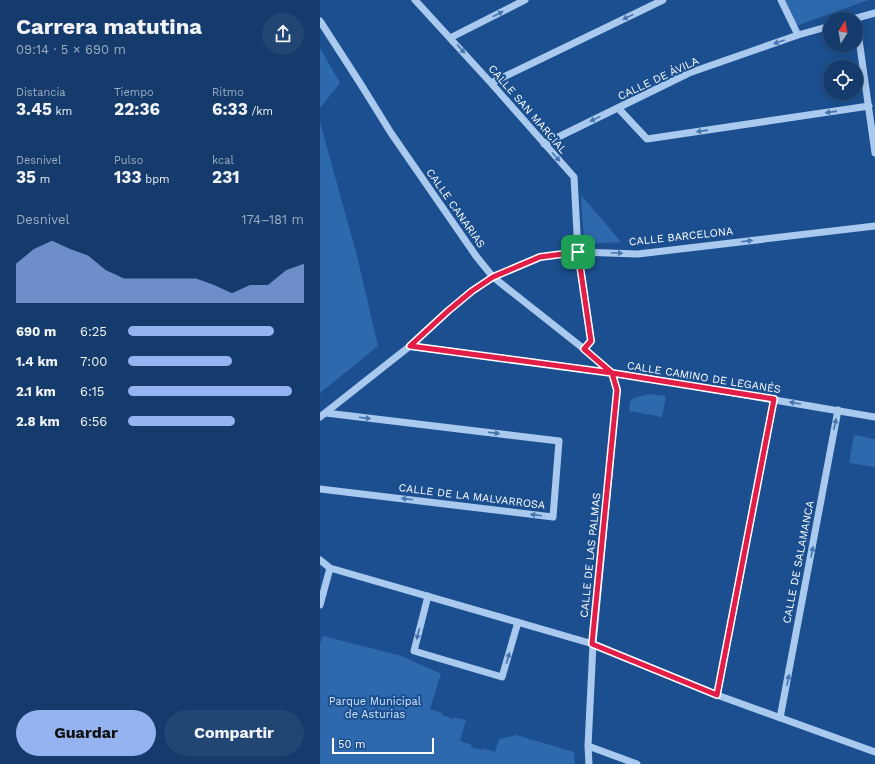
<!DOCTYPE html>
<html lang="es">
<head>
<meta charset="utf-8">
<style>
	body { margin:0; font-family:"Work Sans",sans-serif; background:#214673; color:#f1f3f6; height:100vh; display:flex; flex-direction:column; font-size:15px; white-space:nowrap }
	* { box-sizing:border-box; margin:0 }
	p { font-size:13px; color:#9dadc1 }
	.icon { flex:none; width:22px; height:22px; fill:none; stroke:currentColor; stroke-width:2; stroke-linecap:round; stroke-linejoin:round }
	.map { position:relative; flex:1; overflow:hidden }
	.details { display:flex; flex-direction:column; background:#143b6b; width:320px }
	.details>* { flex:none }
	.needle { width:26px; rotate:11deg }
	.buttons { position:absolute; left:503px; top:12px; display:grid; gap:8px }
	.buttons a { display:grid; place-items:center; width:40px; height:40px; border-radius:50%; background:#143b6b; box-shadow:0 2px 10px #0003,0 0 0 1px #33557e; font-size:20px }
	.scale { position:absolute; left:12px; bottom:10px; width:102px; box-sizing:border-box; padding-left:4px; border:2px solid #fff; border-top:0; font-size:11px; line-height:14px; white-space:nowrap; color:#fff; -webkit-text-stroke:3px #1b4f8f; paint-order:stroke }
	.pin { position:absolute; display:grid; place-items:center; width:34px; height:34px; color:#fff; margin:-17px; border-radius:8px; box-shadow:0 2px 6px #0006 }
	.round { display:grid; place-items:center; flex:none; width:42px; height:42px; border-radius:21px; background:#214673 }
	.summary { display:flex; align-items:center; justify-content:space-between; height:68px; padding:0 16px }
	h1 { font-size:22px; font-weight:700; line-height:30px }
	.metrics { display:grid; grid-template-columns:repeat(3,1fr); gap:6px; height:68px; padding:4px 16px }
	.metrics div { display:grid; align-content:center }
	.metrics b { font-size:17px; font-weight:700 }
	.metrics small { font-size:11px; font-weight:400 }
	.metrics p { font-size:11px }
	.chart { height:112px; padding:8px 16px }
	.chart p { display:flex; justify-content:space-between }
	.chart svg { width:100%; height:72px; margin-top:4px; fill:#95b2f1; opacity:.7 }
	.cta { display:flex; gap:8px; margin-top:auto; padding:8px 16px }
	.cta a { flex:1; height:46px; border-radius:24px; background:#95b2f1; color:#111; font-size:16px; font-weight:700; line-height:46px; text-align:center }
	.cta a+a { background:#214673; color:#f1f3f6 }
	ul { padding:0 16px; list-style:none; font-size:13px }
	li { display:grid; grid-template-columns:64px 48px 1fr; align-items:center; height:30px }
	li i { height:10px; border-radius:5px; background:#95b2f1 }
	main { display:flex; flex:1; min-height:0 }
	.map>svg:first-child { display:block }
</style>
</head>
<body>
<main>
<section class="details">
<div class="summary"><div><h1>Carrera matutina</h1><p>09:14 · 5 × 690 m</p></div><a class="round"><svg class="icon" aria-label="share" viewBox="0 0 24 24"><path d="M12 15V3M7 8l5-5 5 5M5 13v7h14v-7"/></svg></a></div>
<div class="metrics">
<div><p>Distancia</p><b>3.45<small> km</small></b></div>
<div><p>Tiempo</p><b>22:36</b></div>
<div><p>Ritmo</p><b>6:33<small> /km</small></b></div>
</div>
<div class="metrics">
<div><p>Desnivel</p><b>35<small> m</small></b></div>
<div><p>Pulso</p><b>133<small> bpm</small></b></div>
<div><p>kcal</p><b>231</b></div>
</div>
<div class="chart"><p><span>Desnivel</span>174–181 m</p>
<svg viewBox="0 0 160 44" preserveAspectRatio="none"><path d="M0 44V20L10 11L20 6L30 11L40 15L50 24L60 29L70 29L80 29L90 29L100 29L110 33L120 38L130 33L140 33L150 24L160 20V44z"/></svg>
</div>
<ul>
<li><b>690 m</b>6:25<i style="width:83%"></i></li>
<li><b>1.4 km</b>7:00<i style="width:59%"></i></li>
<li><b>2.1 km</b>6:15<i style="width:93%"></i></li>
<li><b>2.8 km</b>6:56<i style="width:61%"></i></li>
</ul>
<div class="cta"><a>Guardar</a><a>Compartir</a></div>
</section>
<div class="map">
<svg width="555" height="764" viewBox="0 0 555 764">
	<rect width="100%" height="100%" fill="#1b4f8f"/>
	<path fill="#2e69ad" d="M 463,0 L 549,0 L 473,27 Z
		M 0,48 L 20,83 L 0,108 Z
		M 0,122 L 37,256 L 58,346 L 0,393 Z
		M 261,195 L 301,242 L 264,244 Z
		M 329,394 L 346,396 L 342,417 L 309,411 L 310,401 L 314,398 Z
		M 534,435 L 555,439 L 555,467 L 529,463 Z
		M 3,636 L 82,656 L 121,674 L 110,709 L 122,713 L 122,715 L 133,719 L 133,717 L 146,720 L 140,741 L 152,745 L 151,747 L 162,750 L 163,748 L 175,752 L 179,739 L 196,735 L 254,752 L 255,764 L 0,764 L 0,643 Z"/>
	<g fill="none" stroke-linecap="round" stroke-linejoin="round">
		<path stroke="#a9c9ee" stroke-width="7" d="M 95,0 L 171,83 L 254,177 L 258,252 L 271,341 L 264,349
			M 461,0 L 478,35
			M 536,18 L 555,153
			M 533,19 L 555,13
			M 0,21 L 40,83 L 71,133 L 156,256 L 173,277 L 264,349 L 292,373
			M 130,38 L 205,0
			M 171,83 L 343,0
			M 298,108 L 327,139 L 549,106
			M 224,144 L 369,73 L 478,35 L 510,26
			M 90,346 L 307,375 L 555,417
			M 0,417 L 90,346 L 128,311 L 152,291 L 173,277 L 220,257 L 258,252 L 318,254 L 555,226
			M 0,489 L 233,517 L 239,441 L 6,413
			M 0,560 L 10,568 L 273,644 L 397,695 L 555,752
			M 108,596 L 94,651 L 182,677 L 198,622
			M 0,605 L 10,568
			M 397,695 L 454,399
			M 460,718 L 518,410
			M 268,746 L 317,764
			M 269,764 L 268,746 L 273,644 L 297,390 L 292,373"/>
	</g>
	<defs><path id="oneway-solid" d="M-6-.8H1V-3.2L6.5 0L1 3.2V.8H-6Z"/></defs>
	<g fill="#4674ac">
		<use href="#oneway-solid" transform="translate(178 14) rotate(-27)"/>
		<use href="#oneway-solid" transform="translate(308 17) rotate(154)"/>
		<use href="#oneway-solid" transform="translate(459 42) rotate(161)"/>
		<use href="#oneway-solid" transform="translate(141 49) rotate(48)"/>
		<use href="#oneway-solid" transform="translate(511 112) rotate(172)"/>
		<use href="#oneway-solid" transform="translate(275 119) rotate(154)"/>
		<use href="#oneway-solid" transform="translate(382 131) rotate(172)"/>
		<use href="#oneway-solid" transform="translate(236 157) rotate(48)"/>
		<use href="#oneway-solid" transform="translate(427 241) rotate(-7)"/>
		<use href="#oneway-solid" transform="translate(297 253) rotate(2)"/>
		<use href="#oneway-solid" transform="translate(475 403) rotate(-170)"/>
		<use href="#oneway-solid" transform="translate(45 418) rotate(7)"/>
		<use href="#oneway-solid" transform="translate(515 424) rotate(-79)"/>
		<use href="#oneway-solid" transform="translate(174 433) rotate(7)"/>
		<use href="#oneway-solid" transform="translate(87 499) rotate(-173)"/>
		<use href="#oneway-solid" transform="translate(216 515) rotate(-173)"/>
		<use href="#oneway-solid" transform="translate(492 552) rotate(-79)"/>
		<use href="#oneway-solid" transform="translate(98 634) rotate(104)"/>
		<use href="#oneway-solid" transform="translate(188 658) rotate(-74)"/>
		<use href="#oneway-solid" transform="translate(468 680) rotate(-79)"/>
	</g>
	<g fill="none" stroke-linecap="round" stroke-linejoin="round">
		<g stroke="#fff" stroke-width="8">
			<path id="route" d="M 258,252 L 220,257 L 173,277 L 152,291 L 128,311 L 90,346 L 292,373 L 297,390 L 272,644 L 397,695 L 454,399 L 292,373 L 264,349 L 271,341 L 258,252"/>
		</g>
		<use href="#route" stroke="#e11d48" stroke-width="5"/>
	</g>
	<g text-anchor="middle" stroke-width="4" stroke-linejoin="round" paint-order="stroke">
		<g font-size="11" fill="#fff" stroke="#1b4f8f">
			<text transform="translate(338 78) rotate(-25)" y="4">CALLE DE ÁVILA</text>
			<text transform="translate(208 109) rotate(49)" y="4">CALLE SAN MARCIAL</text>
			<text transform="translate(136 208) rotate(55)" y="4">CALLE CANARIAS</text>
			<text transform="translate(361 236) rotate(-6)" y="4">CALLE BARCELONA</text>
			<text transform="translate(384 377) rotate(9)" y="4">CALLE CAMINO DE LEGANÉS</text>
			<text transform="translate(152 496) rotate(7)" y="4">CALLE DE LA MALVARROSA</text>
			<text transform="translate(270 555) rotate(-84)" y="4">CALLE DE LAS PALMAS</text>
			<text transform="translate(478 562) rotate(-79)" y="4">CALLE DE SALAMANCA</text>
		</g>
		<g font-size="11" fill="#cfe3fa" stroke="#1b4f8f">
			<text x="55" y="705">Parque Municipal<tspan x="55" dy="13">de Asturias</tspan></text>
		</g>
	</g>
</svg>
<div class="buttons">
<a><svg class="needle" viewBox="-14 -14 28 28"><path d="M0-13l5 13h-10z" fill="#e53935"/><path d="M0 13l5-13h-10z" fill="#9dadc1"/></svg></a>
<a><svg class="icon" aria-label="locate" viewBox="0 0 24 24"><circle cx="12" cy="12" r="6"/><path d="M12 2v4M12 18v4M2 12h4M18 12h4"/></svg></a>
</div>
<div class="scale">50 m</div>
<div class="pin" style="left:258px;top:252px;background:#1e9e55"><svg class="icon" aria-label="arrive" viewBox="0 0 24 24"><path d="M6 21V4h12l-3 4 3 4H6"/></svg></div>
</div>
</main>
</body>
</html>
